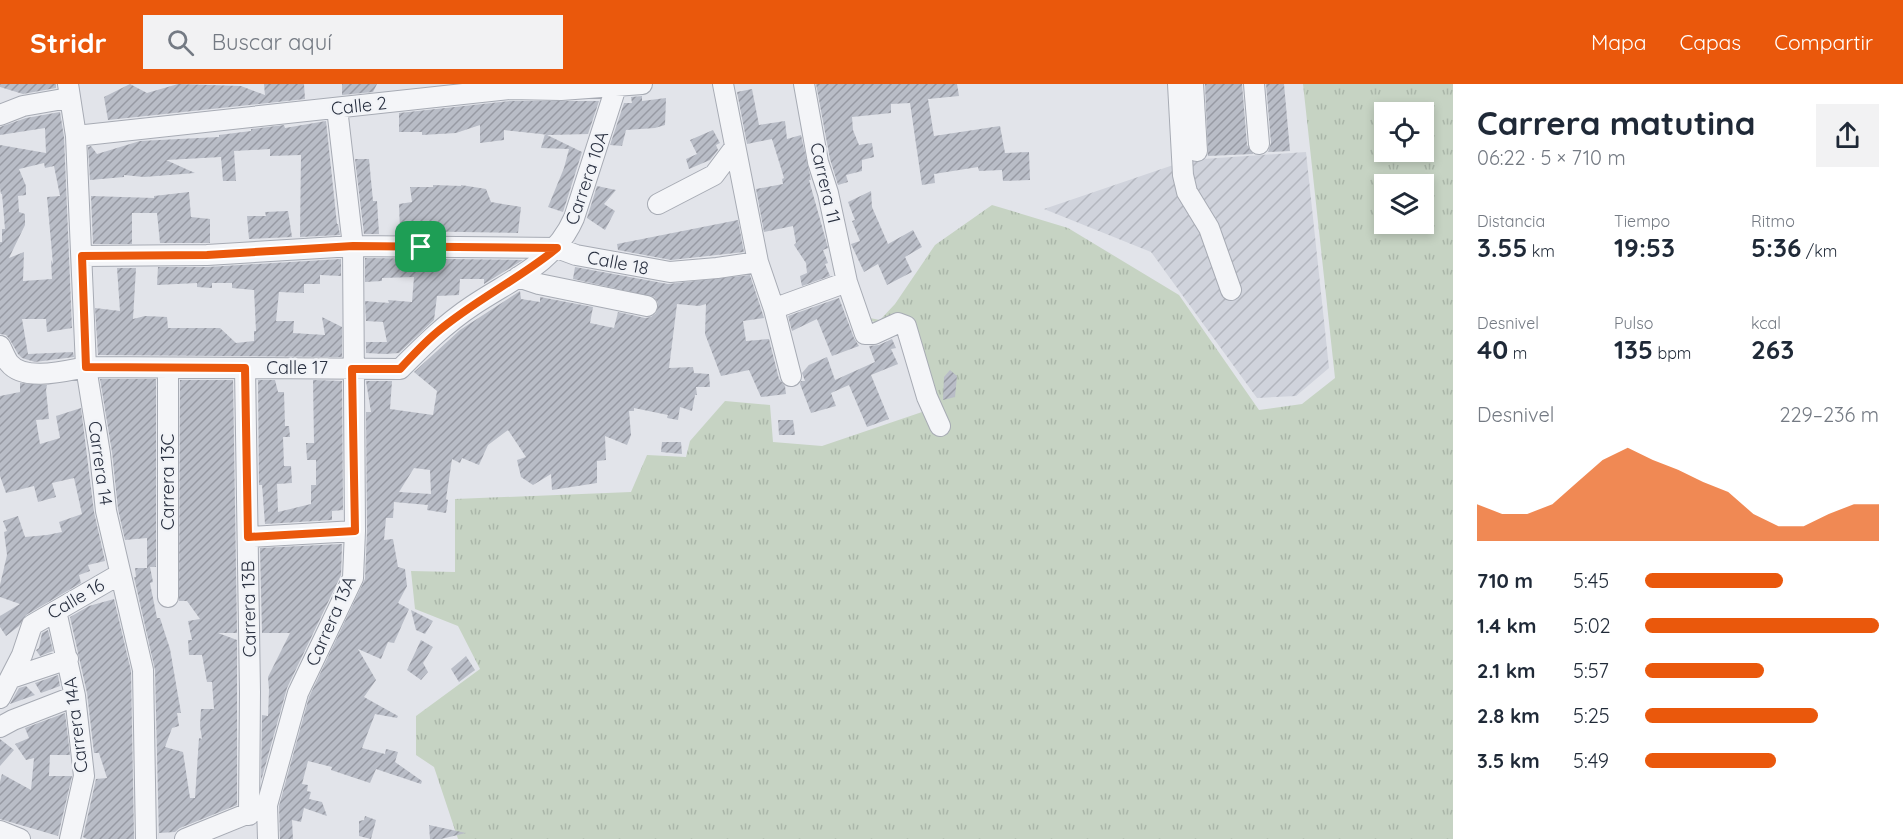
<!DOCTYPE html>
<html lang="es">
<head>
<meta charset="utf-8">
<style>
	body { margin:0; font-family:Quicksand,sans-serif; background:#f2f2f3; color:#1f2937; height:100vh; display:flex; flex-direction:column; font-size:22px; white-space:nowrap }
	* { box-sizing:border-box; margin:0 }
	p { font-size:20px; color:#747a83 }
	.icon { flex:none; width:33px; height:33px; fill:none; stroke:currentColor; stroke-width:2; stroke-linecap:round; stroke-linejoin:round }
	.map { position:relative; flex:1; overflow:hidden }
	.side { display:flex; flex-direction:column; background:#fff; width:450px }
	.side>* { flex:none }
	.buttons { position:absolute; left:1374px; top:18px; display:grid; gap:12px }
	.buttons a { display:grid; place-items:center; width:60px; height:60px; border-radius:0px; background:#fff; box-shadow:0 3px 9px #0003; font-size:30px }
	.pin { position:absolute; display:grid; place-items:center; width:51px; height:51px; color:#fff; margin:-26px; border-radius:12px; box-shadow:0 3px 9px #0006 }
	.round { display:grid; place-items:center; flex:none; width:63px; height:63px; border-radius:0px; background:#f2f2f3 }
	.headline { display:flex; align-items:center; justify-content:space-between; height:102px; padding:0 24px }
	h1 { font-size:33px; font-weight:700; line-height:45px }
	.metrics { display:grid; grid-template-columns:repeat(3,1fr); gap:9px; height:102px; padding:6px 24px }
	.metrics div { display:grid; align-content:center }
	.metrics b { font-size:26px; font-weight:700 }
	.metrics small { font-size:16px; font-weight:400 }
	.metrics p { font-size:16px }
	.chart { height:168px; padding:12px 24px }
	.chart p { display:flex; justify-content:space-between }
	.chart svg { width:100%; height:108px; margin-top:6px; fill:#ea580c; opacity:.7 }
	ul { padding:0 24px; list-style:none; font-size:20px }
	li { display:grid; grid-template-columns:96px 72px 1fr; align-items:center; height:45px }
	li i { height:15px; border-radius:8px; background:#ea580c }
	header { display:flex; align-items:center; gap:36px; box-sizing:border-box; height:84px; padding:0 30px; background:#ea580c; color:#fff }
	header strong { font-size:28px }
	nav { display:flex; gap:33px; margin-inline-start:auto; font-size:21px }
	.search { width:420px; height:54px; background:#f2f2f3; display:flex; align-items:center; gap:15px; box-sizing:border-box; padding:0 21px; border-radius:0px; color:#747a83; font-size:22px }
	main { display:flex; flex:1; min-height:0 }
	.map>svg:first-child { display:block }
</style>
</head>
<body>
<header>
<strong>Stridr</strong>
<div class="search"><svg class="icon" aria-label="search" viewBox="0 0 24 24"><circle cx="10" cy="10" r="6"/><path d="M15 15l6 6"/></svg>Buscar aquí</div>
<nav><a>Mapa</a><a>Capas</a><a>Compartir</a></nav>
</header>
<main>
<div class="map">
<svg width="1453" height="755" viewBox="0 0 1453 755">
	<defs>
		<pattern id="industrial-furrows" width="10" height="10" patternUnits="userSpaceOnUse" patternTransform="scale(1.5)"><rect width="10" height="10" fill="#d0d3dc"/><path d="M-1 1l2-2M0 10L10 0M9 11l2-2" fill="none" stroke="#b3b6be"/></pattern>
		<pattern id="grass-tufts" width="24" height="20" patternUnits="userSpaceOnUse" patternTransform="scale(1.5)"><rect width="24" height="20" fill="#c6d3c3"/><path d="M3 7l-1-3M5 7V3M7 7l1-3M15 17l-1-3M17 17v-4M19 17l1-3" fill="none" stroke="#aab6a9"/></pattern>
		<pattern id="building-hatch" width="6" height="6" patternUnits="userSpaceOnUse" patternTransform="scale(1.5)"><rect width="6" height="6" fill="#b9bdc7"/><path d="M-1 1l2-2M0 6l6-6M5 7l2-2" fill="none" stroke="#979aa3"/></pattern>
	</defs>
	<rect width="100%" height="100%" fill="#e2e4ea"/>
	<path fill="url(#industrial-furrows)" d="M 1306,68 L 1329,284 L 1296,312 L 1257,314 L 1151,168 L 1044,125 L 1188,76 Z"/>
	<path fill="url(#grass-tufts)" fill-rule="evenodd" d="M 1303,0 L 1453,0 L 1453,755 L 458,755 L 434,683 L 416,671 L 416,632 L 480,585 L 458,542 L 415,525 L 411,487 L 455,488 L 455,415 L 631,408 L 647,371 L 686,373 L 690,357 L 725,317 L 770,321 L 773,358 L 822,362 L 925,327 L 901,247 L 854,231 L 880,236 L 895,220 L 935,161 L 992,121 L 1068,144 L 1179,211 L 1259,326 L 1302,320 L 1335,294 ZM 1384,28 L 1424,28 L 1424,68 L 1384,68 ZM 1384,100 L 1424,100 L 1424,140 L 1384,140 Z"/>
	<path fill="url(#building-hatch)" fill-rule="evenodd" d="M 0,0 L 56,0 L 56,4 L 23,10 L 0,3 Z
		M 130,0 L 147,9 L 178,0 L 241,2 L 265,11 L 264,0 L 304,0 L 305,15 L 108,36 L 104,13 Z
		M 342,0 L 377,0 L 373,8 L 342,11 Z
		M 816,0 L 957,0 L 959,12 L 928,15 L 934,52 L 1000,42 L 1005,69 L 1029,68 L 1030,96 L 1003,97 L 1002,86 L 979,87 L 978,83 L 934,90 L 935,99 L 922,101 L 910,19 L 891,20 L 891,29 L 852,33 L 853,46 L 859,61 L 872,59 L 874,73 L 862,76 L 862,87 L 846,91 L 848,98 L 838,101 L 830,75 Z
		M 1205,0 L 1242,0 L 1247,61 L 1253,70 L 1208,72 Z
		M 1266,0 L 1284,0 L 1290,67 L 1268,68 L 1271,59 Z
		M 752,5 L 759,41 L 785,37 L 787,55 L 801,51 L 811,96 L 809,96 L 828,164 L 823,166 L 828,179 L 825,180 L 830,192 L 802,202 L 800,192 L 807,189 L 806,179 L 794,161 L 796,159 L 793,142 L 764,148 L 756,105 L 783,100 L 782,95 L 784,94 L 772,55 L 747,60 L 737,8 Z
		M 642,12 L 642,17 L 666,14 L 665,41 L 655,44 L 626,46 L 622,62 L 610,61 L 624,19 L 632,19 L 631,13 Z
		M 510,17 L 599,17 L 588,50 L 550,51 L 504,46 L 504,56 L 480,59 L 480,41 L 456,49 L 422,51 L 422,48 L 399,48 L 399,29 Z
		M 60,28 L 64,53 L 72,244 L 47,248 L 46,235 L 22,235 L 28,270 L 73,268 L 74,273 L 35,278 L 22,274 L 18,270 L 10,256 L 6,251 L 0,250 L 0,158 L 2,158 L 2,145 L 5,145 L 2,110 L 1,110 L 0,104 L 0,61 L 46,69 L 45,44 L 0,51 L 0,43 L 26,34 ZM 44,79 L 45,84 L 54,82 L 60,112 L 47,113 L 53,180 L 51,176 L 52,195 L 23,197 L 24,168 L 9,174 L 25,141 L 25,130 L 19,128 L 18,112 L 26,111 L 26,102 L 19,85 Z
		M 326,37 L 337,140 L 338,140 L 340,151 L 300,153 L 301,71 L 270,72 L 270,65 L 234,67 L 236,97 L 223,97 L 221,73 L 166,76 L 195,89 L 144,93 L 124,91 L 124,93 L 90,96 L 88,63 L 91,62 L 97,70 L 140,57 L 219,53 L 219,51 L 251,47 L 251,45 L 284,41 L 285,44 Z
		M 713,46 L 720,59 L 716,61 L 718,66 L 710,76 L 689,85 L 686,75 L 697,70 L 690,56 Z
		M 545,50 L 582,68 L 563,128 L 548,123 L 564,84 L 569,65 L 541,64 Z
		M 355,75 L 369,75 L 373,117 L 377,117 L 379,150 L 364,150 Z
		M 433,101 L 461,102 L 461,101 L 486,105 L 491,118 L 521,123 L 518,149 L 400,147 L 399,120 L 412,118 L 410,103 L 433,103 Z
		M 597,102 L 616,106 L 604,120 L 615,127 L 605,146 L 587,134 Z
		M 871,107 L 872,123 L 888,160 L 913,146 L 922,163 L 905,173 L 912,188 L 887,201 L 878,180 L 864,188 L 851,160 L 860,157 L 852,137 L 855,136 L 848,118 Z
		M 189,108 L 191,133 L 210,135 L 210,159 L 160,159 L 157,129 L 132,129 L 132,160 L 93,160 L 91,112 L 154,114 L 154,112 Z
		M 288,127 L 292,153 L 249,155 L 247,132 L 266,132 L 265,128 Z
		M 738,136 L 744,168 L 671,176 L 618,166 L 617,160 Z
		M 365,174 L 523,176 L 484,200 L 484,195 L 460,195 L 459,211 L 437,212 L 434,236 L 399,269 L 385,270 L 366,269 L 366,258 L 387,258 L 383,238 L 366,237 L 365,217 L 389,219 L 388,216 L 412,218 L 414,193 L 382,194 L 382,197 L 365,198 Z
		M 341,175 L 341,192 L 320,191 L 320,200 L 304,200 L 304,209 L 279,208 L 276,237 L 294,237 L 293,249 L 325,251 L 322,233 L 342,243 L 342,273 L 98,271 L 95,224 L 120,227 L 117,184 L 136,184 L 133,235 L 145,232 L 167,233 L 168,244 L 220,244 L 236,259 L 254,257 L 254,247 L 256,247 L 254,206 L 232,204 L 232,199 L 212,199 L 212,204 L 197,203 L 197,199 L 157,201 L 158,183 L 208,183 Z
		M 575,183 L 668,200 L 750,191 L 764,234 L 743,237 L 746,257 L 769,255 L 779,295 L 785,302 L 786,310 L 761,313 L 749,286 L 721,292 L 705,250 L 706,220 L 699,222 L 677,220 L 669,284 L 693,283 L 694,289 L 709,290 L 710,303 L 696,303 L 697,311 L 695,311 L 692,327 L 680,323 L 678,336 L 667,334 L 668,331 L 634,324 L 634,327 L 629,327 L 631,351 L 627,361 L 605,352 L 606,376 L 597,377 L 597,399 L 552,406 L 551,390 L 533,401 L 521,393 L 517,376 L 526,373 L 508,346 L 488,361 L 479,381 L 462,374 L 460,379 L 452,375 L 446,415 L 448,416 L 446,429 L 427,426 L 428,421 L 394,418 L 393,434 L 386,434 L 384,456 L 393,455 L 398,483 L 405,485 L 407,502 L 398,519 L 409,525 L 394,559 L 388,558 L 381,575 L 358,565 L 376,596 L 364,613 L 398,632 L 397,634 L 375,630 L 362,664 L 385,670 L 386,665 L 398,668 L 395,678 L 422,697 L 421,700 L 376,685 L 370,699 L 331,686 L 332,683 L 308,677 L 302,700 L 308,701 L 307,707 L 311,708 L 309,715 L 322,718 L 327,732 L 304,724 L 301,738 L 292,736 L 293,755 L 280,755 L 279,722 L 309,613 L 365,495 L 367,447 L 366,328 L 371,328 L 366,297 L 392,297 L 390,325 L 433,331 L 437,307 L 414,288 L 460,246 L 520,207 L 521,215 L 540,218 L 540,213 L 593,223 L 590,239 L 614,244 L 618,228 L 645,234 L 651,233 L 656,229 L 658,219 L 654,213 L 573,195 ZM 414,384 L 430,386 L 431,410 L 399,408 Z
		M 839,214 L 854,254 L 859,262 L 832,272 L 817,235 L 792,247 L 788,232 Z
		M 892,255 L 896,264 L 891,265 L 898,280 L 871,291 L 889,335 L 867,343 L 849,301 L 831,309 L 836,322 L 811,329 L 800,300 L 801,297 L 805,297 L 802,289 L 809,281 L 827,273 L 835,296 L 875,278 L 869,262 L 879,261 Z
		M 950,286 L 957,292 L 955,313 L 943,316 L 944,293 Z
		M 100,295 L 156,295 L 156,483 L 150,483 L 153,498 L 150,499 L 157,534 L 160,534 L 170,565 L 181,629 L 177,629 L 179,642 L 172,644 L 165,663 L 183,668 L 190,714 L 195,714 L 199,654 L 202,655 L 200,642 L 201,625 L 214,625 L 212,598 L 207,598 L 202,571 L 189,571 L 188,556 L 192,556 L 188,537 L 200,535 L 187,517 L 179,517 L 180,296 L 233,296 L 237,549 L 218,549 L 237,556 L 237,721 L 180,744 L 175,748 L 159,749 L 159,755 L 155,586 L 134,493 L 136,493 L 135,484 L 147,484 L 147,454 L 125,456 L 118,425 L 112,368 Z
		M 258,296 L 275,296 L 278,308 L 284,308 L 285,342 L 289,342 L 290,353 L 283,353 L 284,382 L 291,382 L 292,399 L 277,400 L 278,428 L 311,420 L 311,401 L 316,401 L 316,376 L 307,376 L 306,359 L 314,359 L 313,296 L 342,297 L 343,426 L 332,427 L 332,436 L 265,440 L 262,401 L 259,401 Z
		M 20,299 L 47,301 L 46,306 L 49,335 L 36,336 L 40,360 L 60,354 L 56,332 L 81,324 L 94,428 L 105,477 L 88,481 L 90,487 L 79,491 L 81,499 L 26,531 L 19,542 L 6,552 L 0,543 L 0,532 L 20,520 L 0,513 L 0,501 L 7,471 L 4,448 L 7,447 L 3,437 L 18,432 L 25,453 L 47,451 L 62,448 L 59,438 L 82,430 L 74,394 L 52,399 L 56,413 L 38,418 L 34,402 L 6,409 L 0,392 L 0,312 L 20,308 Z
		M 778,336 L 793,336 L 795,351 L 779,351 Z
		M 662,358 L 681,358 L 682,370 L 661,368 Z
		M 342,460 L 341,491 L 287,604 L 261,697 L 262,631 L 268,632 L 269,606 L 268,593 L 290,549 L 262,549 L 260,464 Z
		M 114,515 L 131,587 L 134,755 L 87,755 L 83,753 L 96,695 L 107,694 L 99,669 L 94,669 L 87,609 L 70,533 L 89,522 Z
		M 411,526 L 433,537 L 425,550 L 416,546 Z
		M 48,546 L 53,567 L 40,572 L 36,566 L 39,564 L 42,549 Z
		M 421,556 L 433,563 L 423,579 L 428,588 L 421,596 L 407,586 Z
		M 466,572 L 475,586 L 459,598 L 451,585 Z
		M 58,591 L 60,602 L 41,609 L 35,599 Z
		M 26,602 L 35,611 L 10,620 L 19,604 Z
		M 65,629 L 70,671 L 50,671 L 49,692 L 72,692 L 58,752 L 0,735 L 0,698 L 2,690 L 31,706 L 34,674 L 26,676 L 15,660 L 29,654 L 25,644 Z
		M 0,655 L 14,666 L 0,682 Z
		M 365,732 L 376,736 L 371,755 L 359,752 L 359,737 L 364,736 Z
		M 429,741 L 466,749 L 441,755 L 430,755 Z"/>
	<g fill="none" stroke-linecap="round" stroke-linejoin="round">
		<g stroke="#a7abb4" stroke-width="22">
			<path id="minor" d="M 68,0 L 76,52 L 86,283 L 100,370 L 106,427 L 143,586 L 146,755
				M 723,0 L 758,178 L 774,225 L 791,292
				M 804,0 L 818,78 L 828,109 L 847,198 L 865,250 L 874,250 L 898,239 L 906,242 L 927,313 L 940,342
				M 1178,0 L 1183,91 L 1187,108 L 1209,144 L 1231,206
				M 1193,0 L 1197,67
				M 1254,0 L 1259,60
				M 0,31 L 23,22 L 69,14
				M 76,52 L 509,5 L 561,6 L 642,0
				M 658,120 L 714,91 L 735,63
				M 82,172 L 207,171 L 353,162 L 557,164 L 576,171 L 670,188 L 717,184 L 758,178
				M 518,193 L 539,200 L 647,222
				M 781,222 L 847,198
				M 0,262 C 3,267 5,274 9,279 C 24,298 65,287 86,283 L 400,285 C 423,262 445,240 472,222 C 512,195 554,180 574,134 L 617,0
				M 245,284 L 250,608 L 249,731
				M 248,453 L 355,447
				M 168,513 L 168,284
				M 56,527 L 75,612 L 84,692 L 70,755
				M 11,594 L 68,575
				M 0,614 L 22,571 L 32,541 L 120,490
				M 0,643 L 13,636 L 75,612
				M 0,747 L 20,755
				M 185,755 L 259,725
				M 268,755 L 267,721 L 298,609 L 353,494 L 355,447 L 353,162 L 337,24"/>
		</g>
		<use href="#minor" stroke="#f4f5f8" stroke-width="20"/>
	</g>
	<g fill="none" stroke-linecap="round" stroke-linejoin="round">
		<g stroke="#fff" stroke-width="12">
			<path id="route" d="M 353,162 L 557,164 C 518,196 473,217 436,249 C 423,260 411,273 400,285 L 352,285 L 355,447 L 248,453 L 245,284 L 86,283 L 82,172 L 207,171 Z"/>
		</g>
		<use href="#route" stroke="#ea580c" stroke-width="8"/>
	</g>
	<g text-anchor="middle" stroke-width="5" stroke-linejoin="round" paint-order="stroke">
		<g font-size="18" fill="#2a3141" stroke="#f1f3f7">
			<text transform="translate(359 22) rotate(-6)" y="6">Calle 2</text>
			<text transform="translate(587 94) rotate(-71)" y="6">Carrera 10A</text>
			<text transform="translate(825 99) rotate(77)" y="6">Carrera 11</text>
			<text transform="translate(618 179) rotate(11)" y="6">Calle 18</text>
			<text x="297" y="290">Calle 17</text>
			<text transform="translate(100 379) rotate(82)" y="6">Carrera 14</text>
			<text transform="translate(168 398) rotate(-90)" y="6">Carrera 13C</text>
			<text transform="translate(76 515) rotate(-30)" y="6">Calle 16</text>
			<text transform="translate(249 525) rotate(-91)" y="6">Carrera 13B</text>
			<text transform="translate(331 537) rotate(-66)" y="6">Carrera 13A</text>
			<text transform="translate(76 641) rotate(-97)" y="6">Carrera 14A</text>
		</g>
	</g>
</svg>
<div class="buttons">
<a><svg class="icon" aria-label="locate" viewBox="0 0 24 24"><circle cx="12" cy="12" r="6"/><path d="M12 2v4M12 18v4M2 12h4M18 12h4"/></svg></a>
<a><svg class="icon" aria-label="layers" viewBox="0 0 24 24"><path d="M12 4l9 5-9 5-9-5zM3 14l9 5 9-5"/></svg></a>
</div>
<div class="pin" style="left:421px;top:163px;background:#1e9e55"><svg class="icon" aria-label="arrive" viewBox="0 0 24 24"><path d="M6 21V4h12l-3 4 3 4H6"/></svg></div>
</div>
<section class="side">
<div class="headline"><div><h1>Carrera matutina</h1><p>06:22 · 5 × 710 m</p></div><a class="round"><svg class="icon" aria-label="share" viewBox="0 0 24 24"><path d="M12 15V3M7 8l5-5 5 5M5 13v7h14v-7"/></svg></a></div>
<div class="metrics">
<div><p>Distancia</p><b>3.55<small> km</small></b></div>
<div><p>Tiempo</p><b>19:53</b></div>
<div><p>Ritmo</p><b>5:36<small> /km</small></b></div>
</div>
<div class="metrics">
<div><p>Desnivel</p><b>40<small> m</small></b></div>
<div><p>Pulso</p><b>135<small> bpm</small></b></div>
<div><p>kcal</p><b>263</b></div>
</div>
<div class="chart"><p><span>Desnivel</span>229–236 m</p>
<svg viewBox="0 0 160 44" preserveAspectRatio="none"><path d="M0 44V29L10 33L20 33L30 29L40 20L50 11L60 6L70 11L80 15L90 20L100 24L110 33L120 38L130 38L140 33L150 29L160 29V44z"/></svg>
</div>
<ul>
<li><b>710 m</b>5:45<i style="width:59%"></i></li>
<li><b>1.4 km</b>5:02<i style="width:100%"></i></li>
<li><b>2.1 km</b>5:57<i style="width:51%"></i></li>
<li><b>2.8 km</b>5:25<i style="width:74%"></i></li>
<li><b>3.5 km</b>5:49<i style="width:56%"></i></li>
</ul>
</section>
</main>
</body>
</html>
